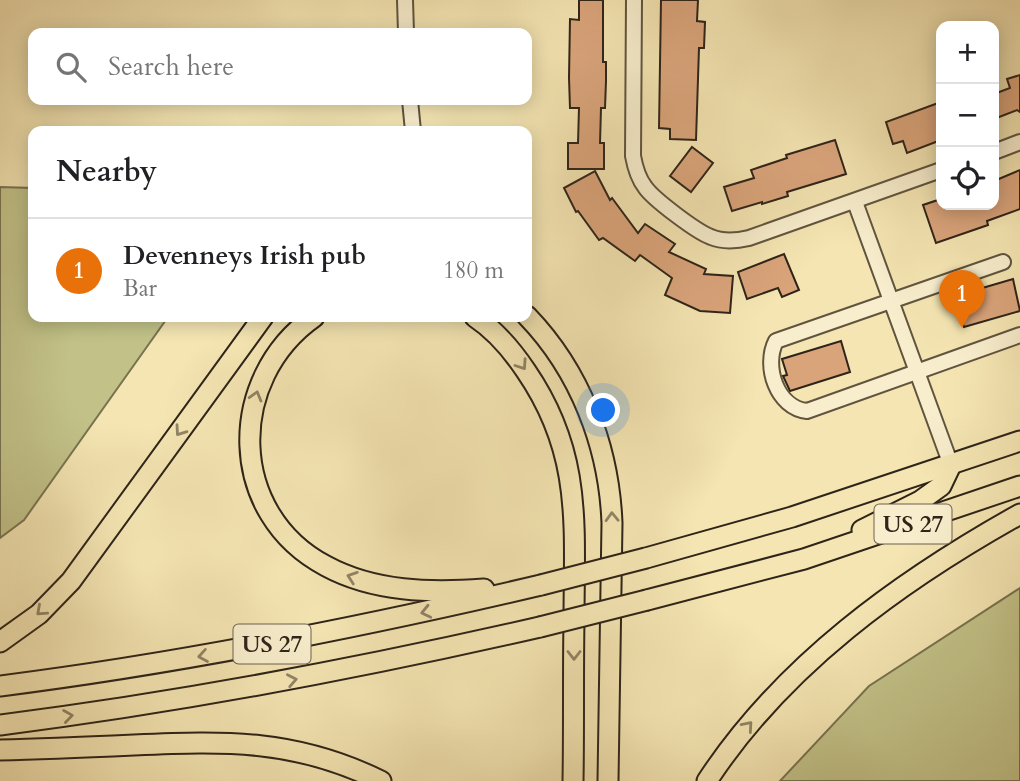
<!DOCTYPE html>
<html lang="en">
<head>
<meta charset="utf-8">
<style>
  body { margin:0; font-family:Cardo,serif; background:#f6f6f6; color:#202124 }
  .controls { position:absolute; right:21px; top:21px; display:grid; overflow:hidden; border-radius:14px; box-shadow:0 4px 18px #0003 }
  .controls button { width:63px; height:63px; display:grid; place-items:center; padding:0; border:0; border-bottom:2px solid #e0e0e0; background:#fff; color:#202124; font:35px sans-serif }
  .you { position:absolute; left:604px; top:411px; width:24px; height:24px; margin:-18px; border:5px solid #fff; border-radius:50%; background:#1a73e8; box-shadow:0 0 0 10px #1a73e833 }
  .badge { display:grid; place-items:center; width:46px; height:46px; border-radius:50%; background:#8f2418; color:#fff; font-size:23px; font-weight:700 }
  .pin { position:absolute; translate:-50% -58px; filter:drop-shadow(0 2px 4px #0008) }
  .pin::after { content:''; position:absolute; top:37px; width:24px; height:21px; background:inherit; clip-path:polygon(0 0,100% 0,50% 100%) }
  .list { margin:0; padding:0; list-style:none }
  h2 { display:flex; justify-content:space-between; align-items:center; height:91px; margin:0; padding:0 28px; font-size:30px }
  h2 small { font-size:23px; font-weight:400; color:#757577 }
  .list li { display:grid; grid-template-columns:46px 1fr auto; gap:21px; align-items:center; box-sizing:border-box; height:105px; padding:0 28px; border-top:2px solid #e0e0e0 }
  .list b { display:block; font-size:26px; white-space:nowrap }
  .list p { margin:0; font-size:23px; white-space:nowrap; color:#757577 }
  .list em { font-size:23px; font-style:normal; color:#757577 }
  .icon { flex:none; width:38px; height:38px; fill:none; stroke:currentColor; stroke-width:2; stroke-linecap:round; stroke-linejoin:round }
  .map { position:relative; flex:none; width:1020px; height:781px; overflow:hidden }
  .search { position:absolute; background:#fff; box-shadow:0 4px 18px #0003; left:28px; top:28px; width:504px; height:77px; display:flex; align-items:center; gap:18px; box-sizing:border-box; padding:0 24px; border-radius:14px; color:#757577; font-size:26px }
  .panel { position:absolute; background:#fff; box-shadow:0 4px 18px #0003; left:28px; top:126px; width:504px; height:196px; border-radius:14px }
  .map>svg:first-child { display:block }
</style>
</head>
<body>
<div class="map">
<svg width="1020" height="781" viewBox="0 0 1020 781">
  <rect width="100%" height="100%" fill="#f4e5b2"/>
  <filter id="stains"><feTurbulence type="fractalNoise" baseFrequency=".00286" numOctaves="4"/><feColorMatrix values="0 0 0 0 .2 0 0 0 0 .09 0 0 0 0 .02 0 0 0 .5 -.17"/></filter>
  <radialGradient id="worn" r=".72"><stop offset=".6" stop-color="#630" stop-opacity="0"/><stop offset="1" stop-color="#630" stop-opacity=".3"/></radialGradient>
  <g fill="#c2c288" stroke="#787350" stroke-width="2">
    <path d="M0 187 33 188V317H168L24 520 0 538Z"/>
    <path d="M1020 588V781H780L869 686Z"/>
  </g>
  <g fill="#daa47b" stroke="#2e2419" stroke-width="2">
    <path d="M579 0H603V62H606V81L605 108H601L600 143H604V169H568V143H578L579 108H570L569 78 570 19 579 20Z"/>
    <path d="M661 0H698L697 21 705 22 704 48H699L696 140 670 139V129L659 128Z"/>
    <path d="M1020 75V112L1017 110 994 119V94L1010 88 1007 79Z"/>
    <path d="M941 102V140L907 153 903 141 893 144 886 122Z"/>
    <path d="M835 140 846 174 787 192 788 196 762 204V202L732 211 724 187 754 178 751 170 787 158 786 155Z"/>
    <path d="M692 147 713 163 691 192 670 176Z"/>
    <path d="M1020 170V209L987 221 988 225 936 243 923 205 941 199V205H994V181Z"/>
    <path d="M595 171 610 200 612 198 638 233 645 224 675 244 669 252 706 269 704 274 733 276 730 313 700 311 665 295 672 278 640 255 635 261 603 238 599 240 578 211 576 212 564 188Z"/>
    <path d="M784 254 799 290 782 297 778 288 747 299 738 272Z"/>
    <path d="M1013 279 1020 311 964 327 955 296Z"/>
    <path d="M841 341 850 372 790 391 783 376 787 375 782 359Z"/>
  </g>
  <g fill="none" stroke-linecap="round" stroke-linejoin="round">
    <defs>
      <g id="minor">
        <path d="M405 0 406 33"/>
        <path d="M634 0 633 156C635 167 638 178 645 187 653 199 697 232 711 237 723 242 736 241 749 238L941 170"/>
        <path d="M410 100 413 131"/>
        <path d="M994 152 1020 142"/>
        <path d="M855 202 951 465"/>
        <path d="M1003 262 776 341C763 366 777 408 807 411L1020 335"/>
      </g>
      <g id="highway">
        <path d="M527 316C580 371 609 446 612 523L608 781"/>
        <path d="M314 317C226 379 227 514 326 566 374 592 431 593 484 589"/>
        <path d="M475 317C496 331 512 350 526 371 583 454 574 526 574 621 573 675 574 728 573 781"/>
        <path d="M862 530 920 501 941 486 951 465"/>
        <path d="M646 558 792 517 1020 441"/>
        <path d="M647 600 804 559 1020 486"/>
        <path d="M0 642 39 614 71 581 263 317"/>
        <path d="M0 686C182 663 362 627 541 585"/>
        <path d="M0 725C182 702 361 668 540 627"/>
        <path d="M0 750C45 749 90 747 134 745 227 741 295 739 381 781"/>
        <path d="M707 781C783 665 900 581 1020 514"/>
      </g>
    </defs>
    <use href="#minor" stroke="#60543f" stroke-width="18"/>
    <use href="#highway" stroke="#2e2419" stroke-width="23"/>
    <use href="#minor" stroke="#f8eecd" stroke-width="14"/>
    <use href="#highway" stroke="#f4e5b2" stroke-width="19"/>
    <defs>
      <g id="highway-bridge">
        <path d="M541 585 646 558"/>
        <path d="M540 627 647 600"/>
      </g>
    </defs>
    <use href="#highway-bridge" stroke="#2e2419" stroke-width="23" stroke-linecap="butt"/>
    <use href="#highway-bridge" stroke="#f4e5b2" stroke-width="19"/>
  </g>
  <defs><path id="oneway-chevron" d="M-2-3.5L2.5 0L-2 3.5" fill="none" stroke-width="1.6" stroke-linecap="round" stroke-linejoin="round" transform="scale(1.75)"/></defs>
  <g stroke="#918466">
    <use href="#oneway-chevron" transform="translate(522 365) rotate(56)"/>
    <use href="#oneway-chevron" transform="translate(256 396) rotate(-74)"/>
    <use href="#oneway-chevron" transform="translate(180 431) rotate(125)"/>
    <use href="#oneway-chevron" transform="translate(612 517) rotate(-92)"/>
    <use href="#oneway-chevron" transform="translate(352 577) rotate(-161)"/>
    <use href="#oneway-chevron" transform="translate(41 611) rotate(138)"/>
    <use href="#oneway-chevron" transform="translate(426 612) rotate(167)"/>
    <use href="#oneway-chevron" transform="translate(574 655) rotate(90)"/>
    <use href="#oneway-chevron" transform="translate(203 656) rotate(170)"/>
    <use href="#oneway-chevron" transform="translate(292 680) rotate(-11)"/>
    <use href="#oneway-chevron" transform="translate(68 716) rotate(-8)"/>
    <use href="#oneway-chevron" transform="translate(748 726) rotate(-49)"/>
  </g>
  <g text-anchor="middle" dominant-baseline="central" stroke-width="7" stroke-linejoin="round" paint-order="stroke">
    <g fill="#f8eecd" stroke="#6b614f" stroke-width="2">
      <rect x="874.5" y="504.5" width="77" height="39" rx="5"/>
      <rect x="233.5" y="624.5" width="77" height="39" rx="5"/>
    </g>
    <g font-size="23" font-weight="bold" fill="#2e2419">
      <text x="913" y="524">US 27</text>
      <text x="272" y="644">US 27</text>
    </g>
  </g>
  <rect width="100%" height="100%" filter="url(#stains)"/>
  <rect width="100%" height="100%" fill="url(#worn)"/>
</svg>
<div class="controls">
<button>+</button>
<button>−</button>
<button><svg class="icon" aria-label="locate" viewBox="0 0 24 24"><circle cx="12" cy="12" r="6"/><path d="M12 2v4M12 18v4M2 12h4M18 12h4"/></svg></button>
</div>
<div class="you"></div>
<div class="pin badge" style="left:962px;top:328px;background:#e8710a">1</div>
<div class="search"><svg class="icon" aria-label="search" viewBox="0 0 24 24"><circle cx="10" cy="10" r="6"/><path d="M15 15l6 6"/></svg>Search here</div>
<section class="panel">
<h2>Nearby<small></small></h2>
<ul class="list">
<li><span class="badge" style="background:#e8710a">1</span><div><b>Devenneys Irish pub</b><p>Bar</p></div><em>180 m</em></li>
</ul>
</section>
</div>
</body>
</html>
